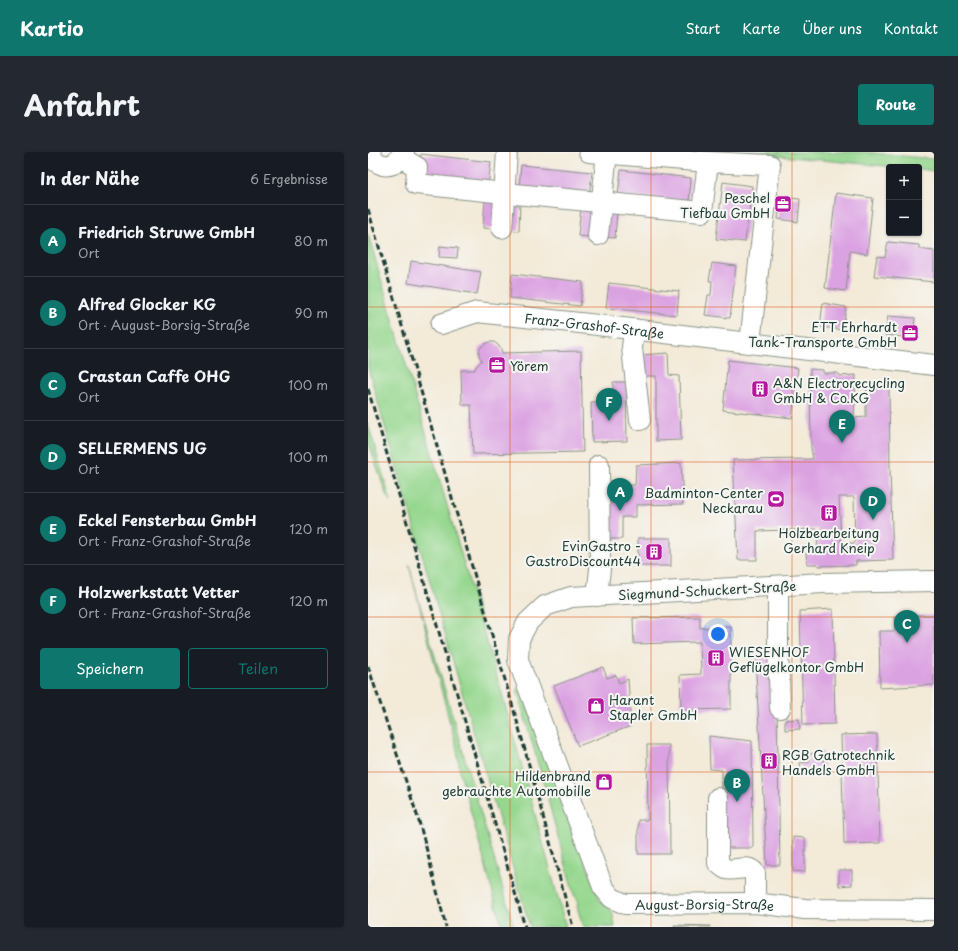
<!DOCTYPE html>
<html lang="de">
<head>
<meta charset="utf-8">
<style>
  body { margin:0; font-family:"Playpen Sans",sans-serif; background:#242831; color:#f1f3f6 }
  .controls { position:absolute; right:12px; top:12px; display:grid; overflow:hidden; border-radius:4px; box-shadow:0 1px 3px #0004 }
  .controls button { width:36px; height:36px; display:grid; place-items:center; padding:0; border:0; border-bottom:1px solid #363941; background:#171b24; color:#f1f3f6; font:20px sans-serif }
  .you { position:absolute; left:350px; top:482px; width:14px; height:14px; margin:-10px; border:3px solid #fff; border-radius:50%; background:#1a73e8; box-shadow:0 0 0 6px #1a73e833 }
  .badge { display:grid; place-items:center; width:26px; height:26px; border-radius:50%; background:#0f766e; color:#fff; font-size:13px; font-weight:700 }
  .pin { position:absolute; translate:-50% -33px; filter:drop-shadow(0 1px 2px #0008) }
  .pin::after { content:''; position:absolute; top:21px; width:14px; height:12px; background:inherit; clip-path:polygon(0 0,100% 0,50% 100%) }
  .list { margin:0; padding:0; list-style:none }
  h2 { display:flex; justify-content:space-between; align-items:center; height:52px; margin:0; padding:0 16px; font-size:17px }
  h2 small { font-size:13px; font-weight:400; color:#9ea1a6 }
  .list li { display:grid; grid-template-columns:26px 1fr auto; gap:12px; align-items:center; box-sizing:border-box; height:72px; padding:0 16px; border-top:1px solid #363941 }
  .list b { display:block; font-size:15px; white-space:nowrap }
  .list p { margin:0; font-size:13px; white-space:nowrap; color:#9ea1a6 }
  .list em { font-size:13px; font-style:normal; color:#9ea1a6 }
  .actions { display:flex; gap:8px; padding:12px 16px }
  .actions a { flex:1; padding:9px 0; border:1px solid #0f766e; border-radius:4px; text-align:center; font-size:14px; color:#0f766e }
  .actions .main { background:#0f766e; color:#fff }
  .map { position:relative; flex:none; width:566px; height:775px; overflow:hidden; border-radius:4px }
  header { display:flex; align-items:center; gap:24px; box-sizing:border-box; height:56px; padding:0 20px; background:#0f766e; color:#fff }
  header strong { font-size:19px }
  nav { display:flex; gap:22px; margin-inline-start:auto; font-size:14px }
  .intro { display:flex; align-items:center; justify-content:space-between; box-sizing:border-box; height:96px; padding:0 24px }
  h1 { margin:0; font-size:28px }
  .button { padding:10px 18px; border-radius:4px; background:#0f766e; color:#fff; font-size:14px; font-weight:700 }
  main { display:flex; gap:24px; padding:0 24px }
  aside { flex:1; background:#171b24; border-radius:4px; box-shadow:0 1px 3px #0004 }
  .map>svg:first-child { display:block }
</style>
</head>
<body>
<header>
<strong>Kartio</strong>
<nav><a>Start</a><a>Karte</a><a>Über uns</a><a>Kontakt</a></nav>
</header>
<div class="intro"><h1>Anfahrt</h1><a class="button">Route</a></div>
<main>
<aside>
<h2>In der Nähe<small>6 Ergebnisse</small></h2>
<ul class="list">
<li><span class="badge">A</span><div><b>Friedrich Struwe GmbH</b><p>Ort</p></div><em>80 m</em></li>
<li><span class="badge">B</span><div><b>Alfred Glocker KG</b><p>Ort · August-Borsig-Straße</p></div><em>90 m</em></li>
<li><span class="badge">C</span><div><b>Crastan Caffe OHG</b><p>Ort</p></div><em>100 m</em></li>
<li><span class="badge">D</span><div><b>SELLERMENS UG</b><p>Ort</p></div><em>100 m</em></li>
<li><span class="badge">E</span><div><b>Eckel Fensterbau GmbH</b><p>Ort · Franz-Grashof-Straße</p></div><em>120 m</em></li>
<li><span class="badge">F</span><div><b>Holzwerkstatt Vetter</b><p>Ort · Franz-Grashof-Straße</p></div><em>120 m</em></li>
</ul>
<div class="actions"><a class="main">Speichern</a><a>Teilen</a></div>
</aside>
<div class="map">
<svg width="566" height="775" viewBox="0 0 566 775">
  <rect width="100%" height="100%" fill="#f6f6f2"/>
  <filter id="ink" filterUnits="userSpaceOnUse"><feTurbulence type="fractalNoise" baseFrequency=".025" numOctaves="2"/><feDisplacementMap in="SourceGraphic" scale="8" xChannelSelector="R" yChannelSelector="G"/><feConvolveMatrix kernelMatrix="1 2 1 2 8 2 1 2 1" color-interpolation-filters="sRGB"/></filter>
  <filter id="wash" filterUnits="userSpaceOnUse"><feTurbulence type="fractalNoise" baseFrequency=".012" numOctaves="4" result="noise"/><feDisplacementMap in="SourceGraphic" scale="16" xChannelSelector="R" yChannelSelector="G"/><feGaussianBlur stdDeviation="0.9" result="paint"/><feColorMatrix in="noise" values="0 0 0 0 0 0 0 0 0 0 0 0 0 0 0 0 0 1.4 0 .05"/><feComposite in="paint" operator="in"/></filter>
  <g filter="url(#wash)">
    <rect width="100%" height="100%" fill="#f3ead8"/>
    <g fill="#95d78e" stroke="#5a8a61">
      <path d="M369 0H495L566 7V19L551 17V15H528Z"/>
      <path d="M0 82 134 542 198 775H162L0 216Z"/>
      <path d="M0 272 23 350 18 342 0 288Z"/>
      <path d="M41 413 50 446 146 775H134L92 620 89 598Z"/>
      <path d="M152 534 232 749 244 759 247 775H215L209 754C211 750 209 746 206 743L180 648 182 645 180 638 177 636 149 538Z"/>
    </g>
    <g id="blocks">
      <g fill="#dba2e2" fill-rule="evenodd">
        <path d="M53 2 123 10 120 34 50 27Z"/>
        <path d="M153 13 224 20 221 45 151 37Z"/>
        <path d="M253 18 323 26 321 50 250 43Z"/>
        <path d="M355 30 384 34 377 90 348 87Z"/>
        <path d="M468 41 505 46 499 102 482 99 478 139 457 136Z"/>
        <path d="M412 45 432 47 430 70 410 67Z"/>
        <path d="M117 48 128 49 126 77 115 76Z"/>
        <path d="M141 50 152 51 151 79 140 78Z"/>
        <path d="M213 55 225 56 222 85 210 84Z"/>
        <path d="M239 57 249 58 247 86 236 85Z"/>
        <path d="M520 90 551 93V97L566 99V130L506 124 509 104 517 105Z"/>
        <path d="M72 94 90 96 89 106 71 105Z"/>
        <path d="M43 109 113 120 109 142 40 131Z"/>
        <path d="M344 111 368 114 362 166 337 163 340 143H343L344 129H341Z"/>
        <path d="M144 122 215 130 212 154 142 146Z"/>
        <path d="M241 131 311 139 309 163 238 156Z"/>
        <path d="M455 151 478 155 475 178 452 175Z"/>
        <path d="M520 164 547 166 545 186 517 183Z"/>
        <path d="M121 190H126L130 193 133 197 134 201 213 199 215 300 105 302 103 253H94L93 218H107V216L114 208 111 204V199L113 195 117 192Z"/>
        <path d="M300 201 301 223 311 224 313 288 288 289V224H273L272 203Z"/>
        <path d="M360 208 430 216 424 266 355 258Z"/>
        <path d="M442 217 455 218V221H470L471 224 488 223 486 266 498 265V238L504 239V237L521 236 522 316 525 408 488 409V413L450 414 449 412H439L438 401H449L450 377 389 379V408H370L365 308 445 307 443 296ZM471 345H486L487 391H473Z"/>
        <path d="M245 230H258L259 289 224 290 223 250 245 249Z"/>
        <path d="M313 311 315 352 268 353V365H254V387H238L236 334 267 333 268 313Z"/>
        <rect x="270" y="386" width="33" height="28"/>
        <path d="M465 457 467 572 435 573 432 459Z"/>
        <path d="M546 463H566V533L512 536 511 479H527V466H546Z"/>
        <path d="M332 465V476L363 475V557L313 558 312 523 333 522 332 490 266 492 265 466Z"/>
        <path d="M387 505H408L412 713H399Z"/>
        <path d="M235 515 239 526 248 523 251 531 260 527 263 574 210 594 186 534Z"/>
        <path d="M431 567 432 577 417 578V568Z"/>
        <path d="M509 582 512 691 476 692 473 583Z"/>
        <path d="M341 584 384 589 385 696H354V618L342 617Z"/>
        <path d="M279 593H301L302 702H270V668H280Z"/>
        <path d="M455 600 456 615 433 617 432 611 441 610V602Z"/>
        <path d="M425 685 437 686V720L425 719Z"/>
        <path d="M471 718H484V733L471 734Z"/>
        <path d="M306 773 342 774V775H306Z"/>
      </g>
    </g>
  </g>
  <g filter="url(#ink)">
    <use href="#blocks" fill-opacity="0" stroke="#899486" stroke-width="1"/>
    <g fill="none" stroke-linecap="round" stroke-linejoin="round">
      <defs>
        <g id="minor">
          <path d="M3 0C4 10 15 16 25 12 29 10 33 4 36 0"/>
          <path d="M221 0 340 10 402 13 382 191"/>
          <path d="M32 5 49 15 48 32 137 41 334 60 340 10"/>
          <path d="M134 76 139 0"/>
          <path d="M230 83 239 1"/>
          <path id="s1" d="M73 172 109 160 221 172 566 213"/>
          <path d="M266 177 264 196 272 268"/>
          <path id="s2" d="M566 429 455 431 203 445 177 454 160 470 151 487 150 508 235 735 244 746 257 752 387 751 437 757 566 758"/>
          <path d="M410 434V494L412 556"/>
          <path d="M229 444 232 417 231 313"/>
          <path d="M350 646V711C353 713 355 716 358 717 367 720 379 711 387 721V751"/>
        </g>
      </defs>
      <use href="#minor" stroke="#899486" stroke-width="22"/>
      <use href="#minor" stroke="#fff" stroke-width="20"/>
      <g stroke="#1f3d34" stroke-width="3" stroke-dasharray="6 3" stroke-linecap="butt">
        <path d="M0 57 151 576 205 775"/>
        <path d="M0 237 157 775"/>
        <path d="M0 514 50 666 59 699 78 775"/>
      </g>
    </g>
  </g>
  <path fill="none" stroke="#de580e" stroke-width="1" stroke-opacity="0.55" d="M142 0V775M283 0V775M424 0V775M0 155H566M0 310H566M0 465H566M0 620H566"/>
  <defs>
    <symbol id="office-square" viewBox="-11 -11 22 22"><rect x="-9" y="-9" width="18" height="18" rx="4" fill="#b5179e" stroke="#f6f6f2"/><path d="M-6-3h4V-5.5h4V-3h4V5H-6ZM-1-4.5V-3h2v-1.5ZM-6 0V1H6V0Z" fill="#fff"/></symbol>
    <symbol id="building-square" viewBox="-11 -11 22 22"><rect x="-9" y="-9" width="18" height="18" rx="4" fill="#b5179e" stroke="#f6f6f2"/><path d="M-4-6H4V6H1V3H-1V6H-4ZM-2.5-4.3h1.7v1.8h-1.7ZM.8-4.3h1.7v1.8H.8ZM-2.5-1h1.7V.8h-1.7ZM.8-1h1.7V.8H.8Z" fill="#fff"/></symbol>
    <symbol id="stadium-square" viewBox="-11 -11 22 22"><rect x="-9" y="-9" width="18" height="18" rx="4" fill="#b5179e" stroke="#f6f6f2"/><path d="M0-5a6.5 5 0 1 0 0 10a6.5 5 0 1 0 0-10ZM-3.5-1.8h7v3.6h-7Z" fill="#fff"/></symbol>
    <symbol id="shop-square" viewBox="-11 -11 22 22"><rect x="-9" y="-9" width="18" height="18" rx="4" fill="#b5179e" stroke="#f6f6f2"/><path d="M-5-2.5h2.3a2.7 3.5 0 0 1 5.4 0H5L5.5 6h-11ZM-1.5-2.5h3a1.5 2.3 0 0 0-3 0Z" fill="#fff"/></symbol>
  </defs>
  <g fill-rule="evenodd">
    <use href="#office-square" x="405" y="42" width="20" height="20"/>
    <use href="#office-square" x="532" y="171" width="20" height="20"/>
    <use href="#office-square" x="119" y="203" width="20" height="20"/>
    <use href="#building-square" x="382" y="227" width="20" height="20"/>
    <use href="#stadium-square" x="398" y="337" width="20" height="20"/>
    <use href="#building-square" x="451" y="351" width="20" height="20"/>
    <use href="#building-square" x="276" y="390" width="20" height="20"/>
    <use href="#building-square" x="338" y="496" width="20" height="20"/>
    <use href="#shop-square" x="218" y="544" width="20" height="20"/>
    <use href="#building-square" x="391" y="599" width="20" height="20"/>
    <use href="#shop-square" x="226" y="620" width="20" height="20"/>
  </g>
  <g text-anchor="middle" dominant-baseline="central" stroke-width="4" stroke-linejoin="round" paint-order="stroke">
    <g font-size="13" fill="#1f3d34" stroke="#f6f6f2" text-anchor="end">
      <text x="402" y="45">Peschel<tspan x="402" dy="15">Tiefbau GmbH</tspan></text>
      <text x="529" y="174">ETT Ehrhardt<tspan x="529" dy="15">Tank-Transporte GmbH</tspan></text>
      <text x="142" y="213" text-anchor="start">Yörem</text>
      <text x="405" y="230" text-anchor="start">A&amp;N Electrorecycling<tspan x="405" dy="15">GmbH &amp; Co.KG</tspan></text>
      <text x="395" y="340">Badminton-Center<tspan x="395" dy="15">Neckarau</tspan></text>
      <text x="461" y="380" text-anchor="middle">Holzbearbeitung<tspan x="461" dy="15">Gerhard Kneip</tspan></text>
      <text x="273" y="393">EvinGastro -<tspan x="273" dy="15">GastroDiscount44</tspan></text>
      <text x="361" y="499" text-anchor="start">WIESENHOF<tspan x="361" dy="15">Geflügelkontor GmbH</tspan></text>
      <text x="241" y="547" text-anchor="start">Harant<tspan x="241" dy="15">Stapler GmbH</tspan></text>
      <text x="414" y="602" text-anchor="start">RGB Gatrotechnik<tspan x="414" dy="15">Handels GmbH</tspan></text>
      <text x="223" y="623">Hildenbrand<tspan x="223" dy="15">gebrauchte Automobille</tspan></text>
    </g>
    <g font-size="13" fill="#1f3d34" stroke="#f6f6f2">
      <text stroke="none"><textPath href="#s1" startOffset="156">Franz-Grashof-Straße</textPath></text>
      <text transform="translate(339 438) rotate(-3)">Siegmund-Schuckert-Straße</text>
      <text stroke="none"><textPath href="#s2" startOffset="805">August-Borsig-Straße</textPath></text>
    </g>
  </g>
</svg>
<div class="controls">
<button>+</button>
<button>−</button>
</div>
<div class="you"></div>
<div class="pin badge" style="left:252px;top:359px">A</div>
<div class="pin badge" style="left:369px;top:650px">B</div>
<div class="pin badge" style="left:539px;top:491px">C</div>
<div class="pin badge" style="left:505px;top:368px">D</div>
<div class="pin badge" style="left:474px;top:291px">E</div>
<div class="pin badge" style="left:241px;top:269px">F</div>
</div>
</main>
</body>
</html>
